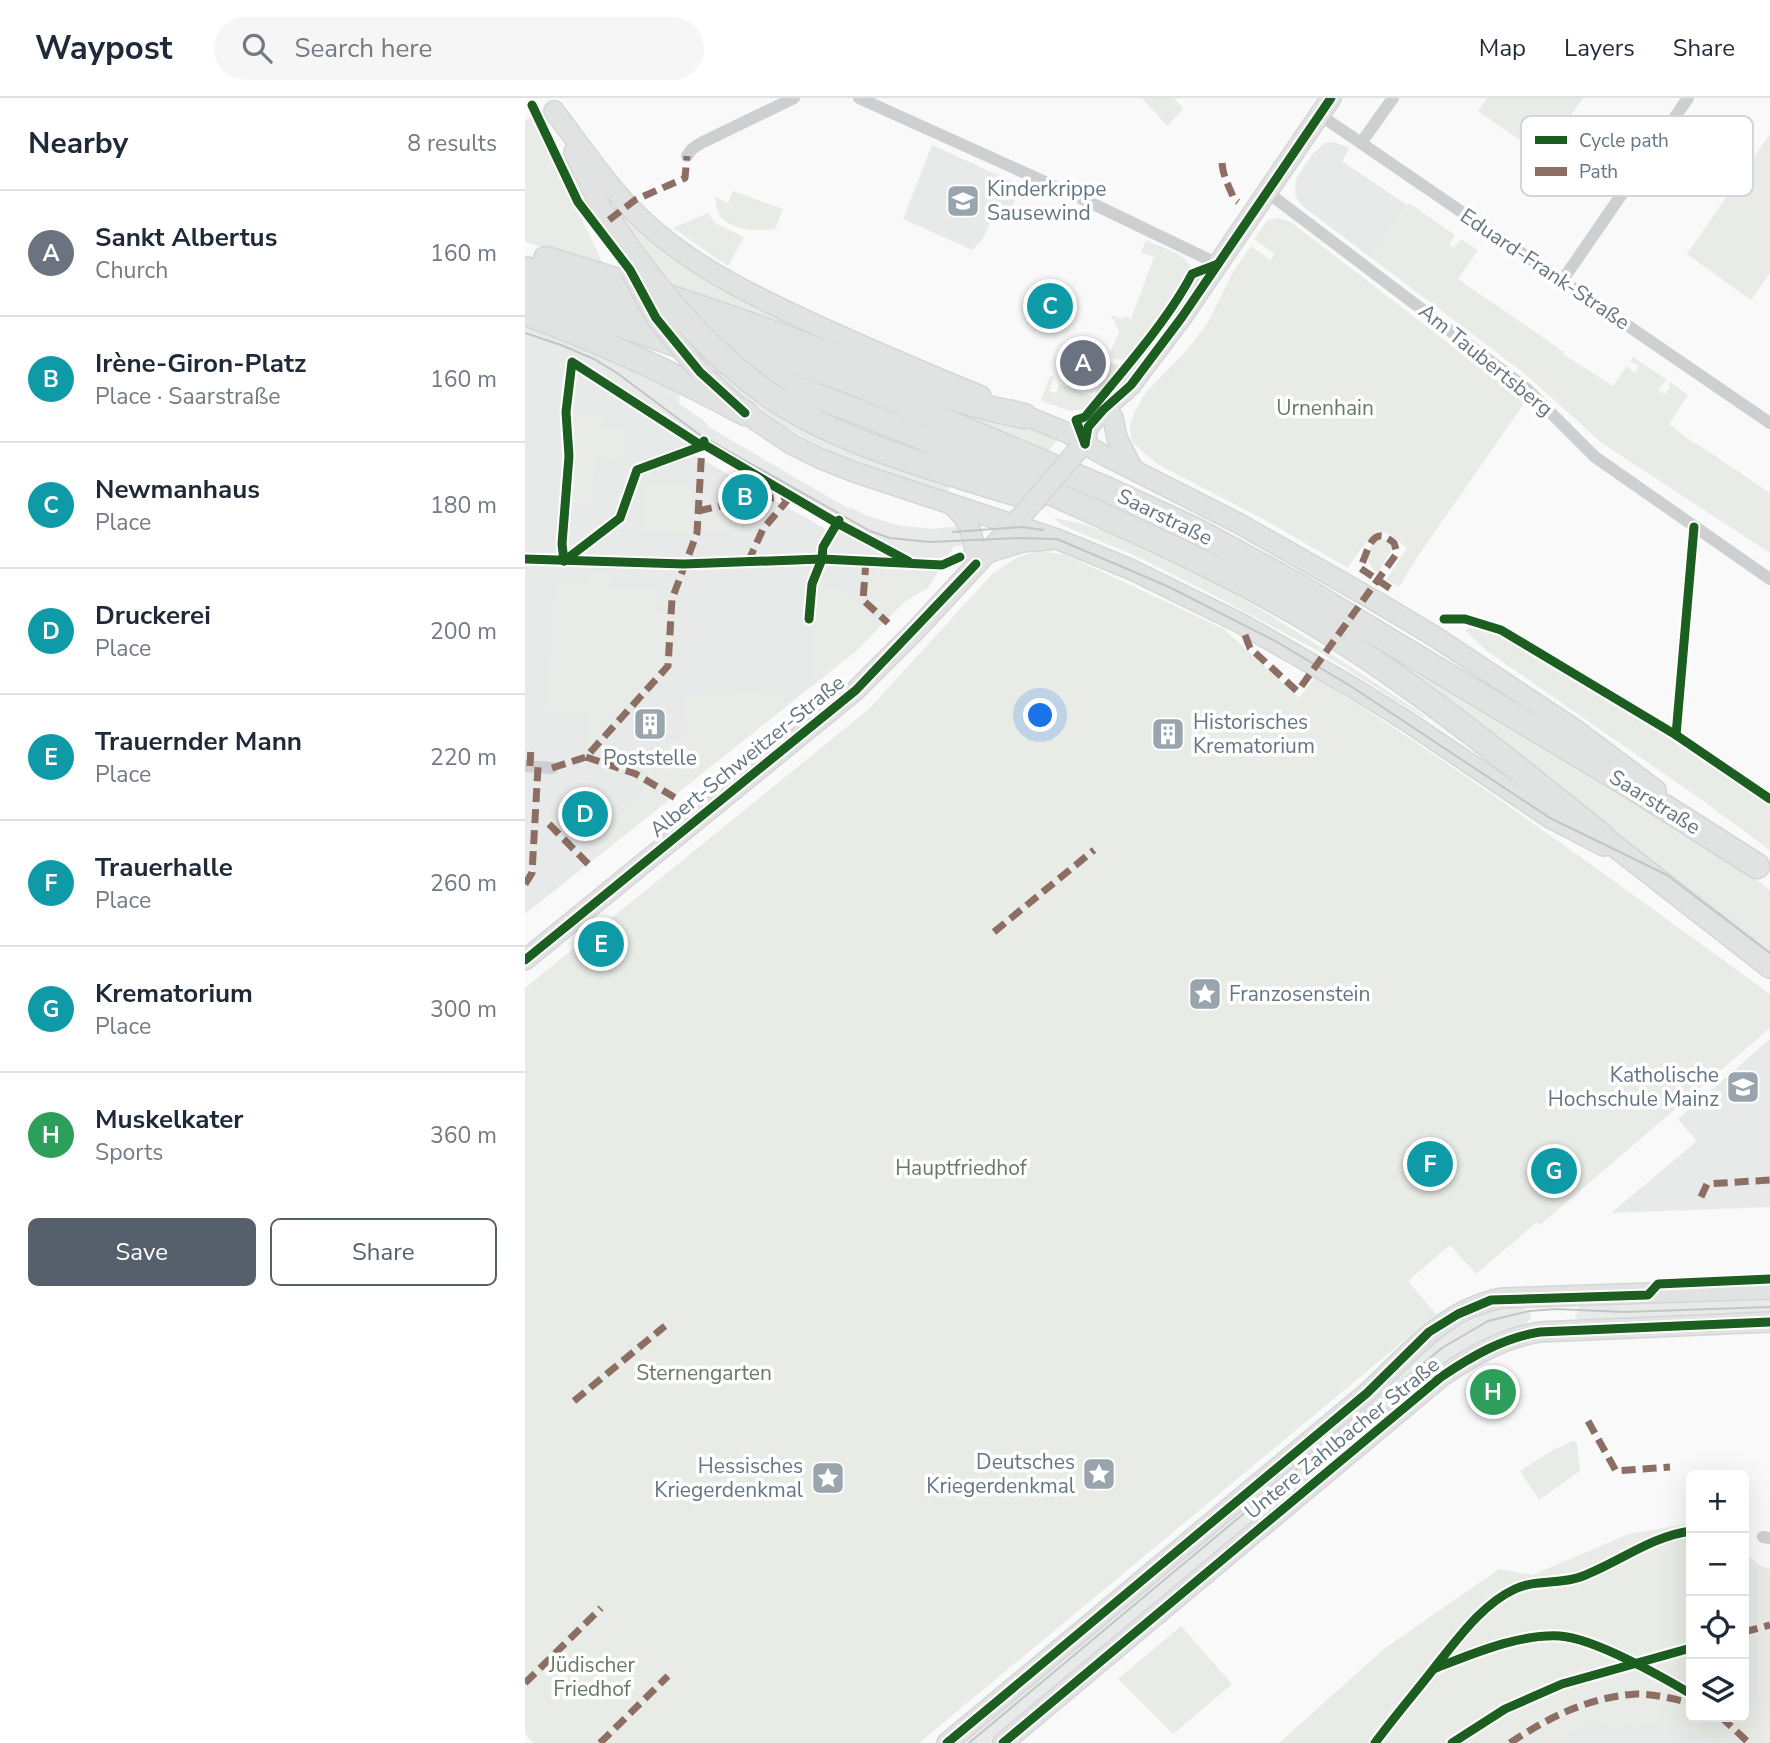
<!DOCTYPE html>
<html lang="en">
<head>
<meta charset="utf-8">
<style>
  body { margin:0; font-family:"Nunito Sans",sans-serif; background:#f6f6f7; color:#1f2937 }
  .controls { position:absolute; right:21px; bottom:21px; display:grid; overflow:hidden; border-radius:10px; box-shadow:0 7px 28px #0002 }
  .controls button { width:63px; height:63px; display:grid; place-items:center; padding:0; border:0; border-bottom:2px solid #e0e1e3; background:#fff; color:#1f2937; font:35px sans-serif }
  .you { position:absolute; left:516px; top:618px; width:24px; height:24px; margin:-18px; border:5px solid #fff; border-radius:50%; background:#1a73e8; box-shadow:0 0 0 10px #1a73e833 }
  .badge { display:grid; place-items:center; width:46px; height:46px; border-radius:50%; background:#56606c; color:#fff; font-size:23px; font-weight:700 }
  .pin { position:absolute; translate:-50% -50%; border:4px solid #fff; box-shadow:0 2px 7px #0006 }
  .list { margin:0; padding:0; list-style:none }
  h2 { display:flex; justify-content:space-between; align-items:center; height:91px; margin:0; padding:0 28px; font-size:30px }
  h2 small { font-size:23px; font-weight:400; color:#747a83 }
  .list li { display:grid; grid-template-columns:46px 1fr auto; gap:21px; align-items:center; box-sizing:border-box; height:126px; padding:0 28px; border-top:2px solid #e0e1e3 }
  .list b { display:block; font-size:26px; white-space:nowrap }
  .list p { margin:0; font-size:23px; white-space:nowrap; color:#747a83 }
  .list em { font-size:23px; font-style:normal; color:#747a83 }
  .actions { display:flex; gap:14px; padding:21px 28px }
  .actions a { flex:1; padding:16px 0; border:2px solid #56606c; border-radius:10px; text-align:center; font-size:24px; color:#56606c }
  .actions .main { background:#56606c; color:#fff }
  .icon { flex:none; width:38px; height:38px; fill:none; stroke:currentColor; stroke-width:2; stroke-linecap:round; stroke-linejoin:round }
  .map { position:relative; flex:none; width:1245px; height:1645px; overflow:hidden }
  header { display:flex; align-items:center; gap:42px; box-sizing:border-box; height:98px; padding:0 35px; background:#fff; border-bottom:2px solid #e0e1e3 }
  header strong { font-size:33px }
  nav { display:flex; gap:38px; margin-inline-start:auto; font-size:24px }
  .search { width:490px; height:63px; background:#f6f6f7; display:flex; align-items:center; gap:18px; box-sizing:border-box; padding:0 24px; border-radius:38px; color:#747a83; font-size:26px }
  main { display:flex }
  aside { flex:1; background:#fff }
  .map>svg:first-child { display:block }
</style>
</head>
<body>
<header>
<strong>Waypost</strong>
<div class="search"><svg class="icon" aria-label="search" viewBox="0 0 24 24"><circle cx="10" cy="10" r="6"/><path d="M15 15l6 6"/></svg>Search here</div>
<nav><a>Map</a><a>Layers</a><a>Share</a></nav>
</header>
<main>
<aside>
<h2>Nearby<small>8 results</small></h2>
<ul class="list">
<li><span class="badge" style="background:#6b7280">A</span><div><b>Sankt Albertus</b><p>Church</p></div><em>160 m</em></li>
<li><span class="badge" style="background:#0f9aa8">B</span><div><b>Irène-Giron-Platz</b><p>Place · Saarstraße</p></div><em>160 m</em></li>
<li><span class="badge" style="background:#0f9aa8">C</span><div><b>Newmanhaus</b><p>Place</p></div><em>180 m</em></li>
<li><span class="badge" style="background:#0f9aa8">D</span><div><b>Druckerei</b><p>Place</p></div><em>200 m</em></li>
<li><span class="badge" style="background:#0f9aa8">E</span><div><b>Trauernder Mann</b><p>Place</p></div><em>220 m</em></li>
<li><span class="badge" style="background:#0f9aa8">F</span><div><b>Trauerhalle</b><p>Place</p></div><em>260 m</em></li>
<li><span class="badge" style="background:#0f9aa8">G</span><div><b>Krematorium</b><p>Place</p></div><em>300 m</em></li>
<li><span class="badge" style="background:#2e9e5b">H</span><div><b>Muskelkater</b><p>Sports</p></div><em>360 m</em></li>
</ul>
<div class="actions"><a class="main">Save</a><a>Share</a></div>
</aside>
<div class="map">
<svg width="1245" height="1645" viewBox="0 0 1245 1645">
  <rect width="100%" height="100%" fill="#f9f9f9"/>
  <g fill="#e8e9e9" fill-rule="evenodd">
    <path d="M809 44 825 50 817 63 882 107 845 159 779 109 773 103 770 96 771 81 788 55 800 45Z"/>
    <path d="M407 47 497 88 481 123 468 118 458 141 447 152 378 121Z"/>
    <path d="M0 222 90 260 183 326 182 328 324 411 325 409 340 417 372 427 408 431 433 428 442 448H429L403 490 380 503 332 552 0 816ZM143 323 317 423 316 425 334 435H308L171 358Z"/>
    <path d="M1098 744 1136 760 1245 839V861Z"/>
    <path d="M1245 941V1109L1086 1115 1172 1043 1153 1021Z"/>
    <path d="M1245 1199V1220L1054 1223 1050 1219 1054 1209 1069 1206Z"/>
    <path d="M993 1208 1004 1213 1006 1220 1001 1225 987 1233 526 1593 465 1645H432L859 1291 917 1238 961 1215 979 1209Z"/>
    <path d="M1123 1625 1207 1641 1213 1645H1027L1057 1628Z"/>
  </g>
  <g fill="#e8ebe6">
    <path d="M617 0H649L658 11 642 28Z"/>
    <path d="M962 0H1058L1018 58 953 13Z"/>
    <path d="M8 17 78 166 0 144V23Z"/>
    <path d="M1245 36V175L1226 202 1162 156Z"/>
    <path d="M208 93 258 111 250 131C235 133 209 133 198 121 192 116 191 106 190 99L203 105Z"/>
    <path d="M884 105 930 137 924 146 929 150 936 141 953 152 933 181 1039 254 1038 256 1088 288 1102 268 1110 275 1114 268 1105 264 1108 259 1142 282 1133 292 1140 296 1145 289 1143 287 1145 284 1163 297 1144 326 1170 346 1171 345 1245 395V455L1078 346 999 275 845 159Z"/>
    <path d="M104 114 279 229 277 234 176 198 137 187 91 123Z"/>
    <path d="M183 115 190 125 219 139 203 168 148 130Z"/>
    <path d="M754 120 767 125 1000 304 893 458 874 489 861 482 882 450C876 446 870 439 864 436 846 429 831 459 823 470L738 421 632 366 608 345 606 339 605 327 611 311 622 293 662 252 682 226 708 174 726 148 745 162 750 156 729 141 743 122Z"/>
    <path d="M621 142C634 149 661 155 666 170L654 193 601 263 588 260 585 255 594 234 586 217 598 221 599 218 606 221 629 159 616 154Z"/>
    <path d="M90 260 155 286 154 307Z"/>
    <path d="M582 264 597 268 567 303 557 311 545 313 516 303 525 278 529 279 524 293 531 295 534 286 569 299Z"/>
    <path d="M191 274 426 386 422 396C336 369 256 339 189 275Z"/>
    <path d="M398 302 462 318 533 341 523 353Z"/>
    <path d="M47 316 77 318V330L100 331 98 361 71 359 67 407 42 405Z"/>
    <path d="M119 384 167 387 165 436 116 434Z"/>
    <path d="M178 415 218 417 217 435 177 433Z"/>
    <path d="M528 420C566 425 604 442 639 459 731 503 815 562 900 618L899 620 793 553 681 493 609 457 541 429Z"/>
    <path d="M854 441 863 442 867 451 853 475C839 466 839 450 854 441Z"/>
    <path d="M513 453 541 457 699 531 774 600 790 579C947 678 1095 787 1245 896V930L1015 1127 1012 1124 951 1176 925 1147 883 1183 911 1216 394 1645H9L0 1636V890L344 611 468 475 491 460Z"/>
    <path d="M344 468 383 470 403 490 380 503 362 521 343 502Z"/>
    <path d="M62 474 85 475V489L132 491 131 512 144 513 140 566 61 652 63 615 21 613 30 485 61 487Z"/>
    <path d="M291 487 313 488 354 529 332 552 290 586 285 583Z"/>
    <path d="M948 528 976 538 1134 634 1245 708V752L1174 700 962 553 940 532Z"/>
    <path d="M858 550 1200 757 1245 792V851C1211 824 1177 793 1139 772 1128 766 1115 761 1110 749L1098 744 855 555Z"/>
    <path d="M216 593 267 600V604L66 764 57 755 119 696 105 677C121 658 138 647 161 638L166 627 158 617 161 596 211 598Z"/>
    <path d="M1048 1343 1052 1345 1055 1373 1014 1402 995 1373 1030 1351Z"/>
    <path d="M1166 1425V1619H1219V1453L1234 1467 1245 1471V1645H1213L1207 1641 1123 1625 1057 1628 1027 1645H754L859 1551 974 1471 1007 1477 1104 1436Z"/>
    <path d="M656 1528 707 1586 648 1636 593 1581Z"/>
  </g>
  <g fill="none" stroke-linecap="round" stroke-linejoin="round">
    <defs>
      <g id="secondary">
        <path d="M29 13C61 55 91 101 132 135 180 175 233 200 289 226 344 251 400 275 456 298"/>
        <path d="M49 54 88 134"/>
        <path d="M175 274 220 315 266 346 294 360 329 374 532 441 605 471 715 525 827 589 883 624 1025 720 1079 748"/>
        <path d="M486 312 543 335 573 354 713 425 847 501 909 538 1051 632 1131 692"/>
        <path d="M588 320 592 340 608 371"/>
        <path d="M560 346 563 329 578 312 606 287 657 219 806 0"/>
        <path d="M428 408C446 423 450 443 451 466"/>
        <path d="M465 454 497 444 524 442"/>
        <path d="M0 862 331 592 392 531 496 418"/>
        <path d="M422 1645 842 1295C883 1257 918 1211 977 1200L1245 1191"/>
        <path d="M478 1645 916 1279C947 1258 978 1240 1015 1234L1245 1224"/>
      </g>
      <path id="primary" d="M1077 738 1245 869"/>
      <g id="highway">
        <path d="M84 122 95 139"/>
        <path d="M21 161C98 184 174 208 250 236 332 266 413 301 499 318"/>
        <path d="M0 171 325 283 583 392 674 434 773 488 1111 691 1232 768"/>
        <path d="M0 194C185 256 369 323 547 404 642 446 737 490 824 547 913 605 994 672 1077 738"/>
        <path d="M0 215C76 242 149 277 220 315"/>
        <path d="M253 303C305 336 364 356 422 374 451 383 480 393 510 400"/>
      </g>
    </defs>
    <use href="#secondary" stroke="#d5d6d7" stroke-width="22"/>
    <use href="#primary" stroke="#d5d6d7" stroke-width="24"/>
    <use href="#highway" stroke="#d5d6d6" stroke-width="27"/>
    <g stroke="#cecfd0" stroke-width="12">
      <path d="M334 0 560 102 693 166"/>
      <path d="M795 17 1245 325"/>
      <path d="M836 45 868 0"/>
      <path d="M162 58 167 51 176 45 269 0"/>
      <path d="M742 94 1002 291 1070 359 1245 481"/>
      <path d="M1037 183 1163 0"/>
      <path d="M0 668 27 670"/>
      <path d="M1238 1439 1245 1440"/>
    </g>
    <use href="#secondary" stroke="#e1e2e2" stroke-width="19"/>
    <use href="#primary" stroke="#e1e2e2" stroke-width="21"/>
    <use href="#highway" stroke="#e1e2e2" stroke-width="24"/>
    <g stroke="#c3c5c6" stroke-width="2">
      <path d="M0 235 36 247 69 261 92 275 175 337 345 433 365 440 405 444 494 440 532 441 642 488 752 544 827 589 1025 720 1142 777 1245 855"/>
      <path d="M428 434 497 429 518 432"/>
      <path d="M444 1645 917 1250 963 1223 1004 1213 1032 1211 1099 1214 1245 1209"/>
    </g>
    <defs>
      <g id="secondary-bridge">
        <path d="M105 172 131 220 175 274"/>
        <path d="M499 415 553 352"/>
      </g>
      <path id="highway-bridge" d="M95 139C138 202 189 260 253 303"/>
    </defs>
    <use href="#secondary-bridge" stroke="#d5d6d7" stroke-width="22" stroke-linecap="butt"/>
    <use href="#highway-bridge" stroke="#d5d6d6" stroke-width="27" stroke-linecap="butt"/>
    <use href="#secondary-bridge" stroke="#e1e2e2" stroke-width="19"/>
    <use href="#highway-bridge" stroke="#e1e2e2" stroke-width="24"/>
    <g stroke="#8d6e63" stroke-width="7" stroke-dasharray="14 7" stroke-linecap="butt">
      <path d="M697 65C698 79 704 88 709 101L713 104"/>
      <path d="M84 122 110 102 160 80 162 58"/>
      <path d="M173 413 208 405 263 398"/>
      <path d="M341 463 338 502 363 525"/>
      <path d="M223 464 238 431 266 398"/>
      <path d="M720 537 725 550 772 593 775 590 867 462 872 455 869 445C846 424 843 455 835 470L866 491"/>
      <path d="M61 659 111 676 154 702"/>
      <path d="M5 668 6 648"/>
      <path d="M27 670 61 659 143 568 147 501 172 435 177 348 172 345"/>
      <path d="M24 726 68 771"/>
      <path d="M0 786 7 775 13 669"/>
      <path d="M469 834 569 752"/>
      <path d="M1176 1099 1182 1086 1245 1082"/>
      <path d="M49 1303 140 1228"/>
      <path d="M1063 1323 1091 1373 1145 1369"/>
      <path d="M1219 1534 1245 1527"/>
      <path d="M0 1585 76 1510"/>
      <path d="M1196 1619 1224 1645"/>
      <path d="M75 1645 143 1578"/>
      <path d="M985 1645C1024 1619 1064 1599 1112 1596 1130 1596 1149 1601 1166 1605"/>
    </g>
    <defs>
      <g id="cycleway">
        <path d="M7 7 53 104 105 172 131 220 175 274 220 315"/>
        <path d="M178 346 312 425 383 463"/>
        <path d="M560 346 563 329 578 312 606 287 657 219 806 0"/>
        <path d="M560 346 551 322 560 319C595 276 642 224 667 176L693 166"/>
        <path d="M0 461 159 466 297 461 417 467 435 459"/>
        <path d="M39 463 37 446 44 358 41 314 47 264 177 348"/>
        <path d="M39 463 95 420 112 372 177 348 179 343"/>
        <path d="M284 521 287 486 297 461 298 449 314 422"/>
        <path d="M919 521H940L976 532 1151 637 1245 701"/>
        <path d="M1151 637 1169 429"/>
        <path d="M0 862 331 592 451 466"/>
        <path d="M911 1570C950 1555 993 1536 1035 1538 1068 1540 1136 1578 1166 1596"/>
        <path d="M422 1645 842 1295 904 1234 933 1216 966 1202 1123 1197 1133 1186 1245 1181"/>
        <path d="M478 1645 916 1279C947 1258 978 1240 1015 1234L1245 1224"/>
        <path d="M850 1645C869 1619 890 1595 910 1569 932 1542 957 1506 990 1491 1011 1481 1036 1487 1058 1478 1094 1464 1127 1438 1166 1433"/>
        <path d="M927 1645 980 1611 1037 1586 1166 1550"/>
      </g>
    </defs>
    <use href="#cycleway" stroke="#fff" stroke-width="13"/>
    <use href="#cycleway" stroke="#1b5e20" stroke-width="9"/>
  </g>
  <defs>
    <symbol id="school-square" viewBox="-11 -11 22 22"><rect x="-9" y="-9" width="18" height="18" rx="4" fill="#99a4ac" stroke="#fff"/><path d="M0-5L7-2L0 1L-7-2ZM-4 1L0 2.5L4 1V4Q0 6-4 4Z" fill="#fff"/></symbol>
    <symbol id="building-square" viewBox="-11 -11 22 22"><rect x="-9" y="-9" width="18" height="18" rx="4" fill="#99a4ac" stroke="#fff"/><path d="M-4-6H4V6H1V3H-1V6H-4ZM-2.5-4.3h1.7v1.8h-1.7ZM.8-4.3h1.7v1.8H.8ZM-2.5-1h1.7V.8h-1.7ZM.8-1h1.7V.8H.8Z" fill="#fff"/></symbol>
    <symbol id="sight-square" viewBox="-11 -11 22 22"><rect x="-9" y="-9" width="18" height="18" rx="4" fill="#99a4ac" stroke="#fff"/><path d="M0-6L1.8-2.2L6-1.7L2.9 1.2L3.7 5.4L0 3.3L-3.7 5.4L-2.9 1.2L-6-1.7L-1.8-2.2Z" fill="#fff"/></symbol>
    <symbol id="university-square" viewBox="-11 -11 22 22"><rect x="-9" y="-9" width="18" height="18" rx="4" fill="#99a4ac" stroke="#fff"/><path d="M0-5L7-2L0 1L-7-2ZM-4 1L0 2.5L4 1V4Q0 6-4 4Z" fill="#fff"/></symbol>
  </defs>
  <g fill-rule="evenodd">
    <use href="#school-square" x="419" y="84" width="38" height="38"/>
    <use href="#building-square" x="106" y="607" width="38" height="38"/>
    <use href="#building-square" x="624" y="617" width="38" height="38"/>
    <use href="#sight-square" x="661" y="877" width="38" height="38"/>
    <use href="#university-square" x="1199" y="970" width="38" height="38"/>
    <use href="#sight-square" x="555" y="1357" width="38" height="38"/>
    <use href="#sight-square" x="284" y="1361" width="38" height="38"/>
  </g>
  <g text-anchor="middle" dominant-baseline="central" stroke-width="7" stroke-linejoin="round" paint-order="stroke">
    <g font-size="21" fill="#657683" stroke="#fff" text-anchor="start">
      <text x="462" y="91">Kinderkrippe<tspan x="462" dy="24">Sausewind</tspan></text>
      <text x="668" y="624">Historisches<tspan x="668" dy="24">Krematorium</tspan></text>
      <text x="125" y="660" text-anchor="middle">Poststelle</text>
      <text x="704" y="896">Franzosenstein</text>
      <text x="1194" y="977" text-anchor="end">Katholische<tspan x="1194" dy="24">Hochschule Mainz</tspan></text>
      <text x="550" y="1364" text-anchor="end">Deutsches<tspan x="550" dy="24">Kriegerdenkmal</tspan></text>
      <text x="278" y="1368" text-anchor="end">Hessisches<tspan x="278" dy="24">Kriegerdenkmal</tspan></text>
    </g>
    <g font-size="21" fill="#657683" stroke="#fff">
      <text transform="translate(1020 171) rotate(34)">Eduard-Frank-Straße</text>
      <text transform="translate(961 262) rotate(39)">Am Taubertsberg</text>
      <text transform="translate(640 419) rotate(26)">Saarstraße</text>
      <text transform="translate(222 658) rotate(-39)">Albert-Schweitzer-Straße</text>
      <text transform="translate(1130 704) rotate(32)">Saarstraße</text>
      <text transform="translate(817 1340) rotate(-39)">Untere Zahlbacher Straße</text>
    </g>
    <g font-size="21" fill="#687a64" stroke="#fff">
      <text x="800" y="310">Urnenhain</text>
      <text x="436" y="1070">Hauptfriedhof</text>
      <text x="179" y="1275">Sternengarten</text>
      <text x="67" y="1567">Jüdischer<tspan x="67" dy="24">Friedhof</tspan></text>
    </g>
  </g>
  <rect x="996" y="18" width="232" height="80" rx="10" fill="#fff" stroke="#d1d6da" stroke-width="2"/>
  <rect x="1010" y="38" width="32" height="8" fill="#1b5e20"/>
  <rect x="1010" y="69" width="32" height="9" fill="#8d6e63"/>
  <g font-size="19" fill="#657683">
    <text x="1054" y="49">Cycle path</text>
    <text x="1054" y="80">Path</text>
  </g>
</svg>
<div class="controls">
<button>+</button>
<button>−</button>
<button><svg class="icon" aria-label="locate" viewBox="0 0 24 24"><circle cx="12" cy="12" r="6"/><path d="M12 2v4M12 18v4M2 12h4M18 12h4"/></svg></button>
<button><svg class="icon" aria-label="layers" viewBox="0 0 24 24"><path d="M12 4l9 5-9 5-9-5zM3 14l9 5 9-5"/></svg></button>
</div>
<div class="you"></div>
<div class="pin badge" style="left:558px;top:265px;background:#6b7280">A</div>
<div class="pin badge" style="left:220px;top:399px;background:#0f9aa8">B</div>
<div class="pin badge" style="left:525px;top:208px;background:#0f9aa8">C</div>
<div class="pin badge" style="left:60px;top:716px;background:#0f9aa8">D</div>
<div class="pin badge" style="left:76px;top:846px;background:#0f9aa8">E</div>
<div class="pin badge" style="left:905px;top:1066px;background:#0f9aa8">F</div>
<div class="pin badge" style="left:1029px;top:1073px;background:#0f9aa8">G</div>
<div class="pin badge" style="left:968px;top:1294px;background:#2e9e5b">H</div>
</div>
</main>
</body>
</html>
